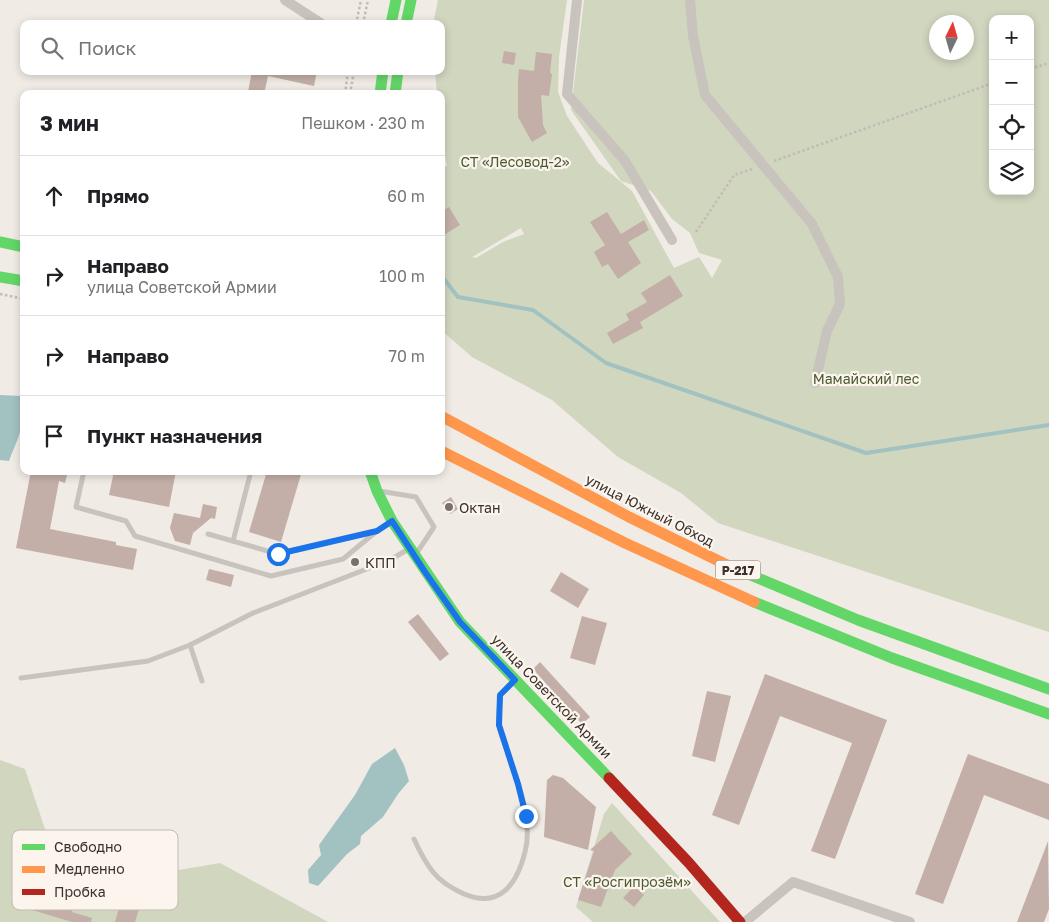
<!DOCTYPE html>
<html lang="ru">
<head>
<meta charset="utf-8">
<style>
  body { margin:0; font-family:"Golos Text",sans-serif; background:#f2f2f2; color:#202124 }
  .controls { position:absolute; right:15px; top:15px; display:grid; overflow:hidden; border-radius:10px; box-shadow:0 2px 8px #0003 }
  .controls button { width:45px; height:45px; display:grid; place-items:center; padding:0; border:0; border-bottom:1px solid #e0e0e0; background:#fff; color:#202124; font:25px sans-serif }
  .compass { position:absolute; left:929px; top:15px; width:45px; height:45px; border-radius:50%; background:#fff; box-shadow:0 2px 8px #0003; rotate:5deg }
  .stop { position:absolute; width:15px; height:15px; margin:-11px; border:4px solid #1a73e8; border-radius:50%; background:#fff }
  .stop.end { background:#1a73e8; border-color:#fff; box-shadow:0 1px 5px #0008 }
  .list { margin:0; padding:0; list-style:none }
  h2 { display:flex; justify-content:space-between; align-items:center; height:65px; margin:0; padding:0 20px; font-size:21px }
  h2 small { font-size:16px; font-weight:400; color:#757577 }
  .list li { display:grid; grid-template-columns:32px 1fr auto; gap:15px; align-items:center; box-sizing:border-box; height:80px; padding:0 20px; border-top:1px solid #e0e0e0 }
  .list b { display:block; font-size:19px; white-space:nowrap }
  .list p { margin:0; font-size:16px; white-space:nowrap; color:#757577 }
  .list em { font-size:16px; font-style:normal; color:#757577 }
  .icon { flex:none; width:28px; height:28px; fill:none; stroke:currentColor; stroke-width:2; stroke-linecap:round; stroke-linejoin:round }
  .map { position:relative; flex:none; width:1049px; height:922px; overflow:hidden }
  .search { position:absolute; background:#fff; box-shadow:0 2px 8px #0003; left:20px; top:20px; width:425px; height:55px; display:flex; align-items:center; gap:12px; box-sizing:border-box; padding:0 18px; border-radius:10px; color:#757577; font-size:19px }
  .panel { position:absolute; background:#fff; box-shadow:0 2px 8px #0003; left:20px; top:90px; width:425px; height:385px; border-radius:10px }
  .map>svg:first-child { display:block }
</style>
</head>
<body>
<div class="map">
<svg width="1049" height="922" viewBox="0 0 1049 922">
  <rect width="100%" height="100%" fill="#f0ebe5"/>
  <g fill="#d1d6bf" fill-rule="evenodd">
    <path d="M438 0H567L559 57 558 92 567 116 598 163 632 191 674 268 699 257 712 278 722 260 699 253 690 233 672 219 651 191 621 181 571 110 584 0H1049V632L718 523 681 493 618 457 552 400 472 357 441 330V168L447 166 441 130V94H437L435 71H441V24H433ZM993 19H1030V191H993ZM936 22H966V52H936ZM521 228 524 234 503 242 476 258 472 257Z"/>
    <path d="M0 760 25 769 47 835 167 872 220 863 328 922H0Z"/>
    <path d="M612 803 720 922H593L576 907 604 814Z"/>
  </g>
  <g fill="#a1c2c1">
    <path d="M0 395 21 396C32 411 15 445 9 461L0 460Z"/>
    <path d="M395 748 404 765 409 781 398 794 383 817 361 836 360 844 347 854 318 886 309 883 308 870 321 855 319 845 355 795 372 764Z"/>
  </g>
  <g fill="none" stroke-linecap="round" stroke-linejoin="round">
    <path stroke="#a1c2c1" stroke-width="4" d="M441 275 458 297 533 310 606 363 866 453 1049 425"/>
  </g>
  <g fill="#c3afa7">
    <path d="M504 51 516 53 514 65 502 63Z"/>
    <path d="M536 52 552 54 550 73 552 74 549 96 541 95 543 125 547 133 532 142 518 117V79L519 69 534 71Z"/>
    <path d="M252 71H317L314 86 268 76 264 94 248 92Z"/>
    <path d="M449 207 460 225 441 237V212Z"/>
    <path d="M607 212 621 234 644 220 649 230 628 242 641 263 618 279 608 264 602 267 594 252 605 245 590 222Z"/>
    <path d="M670 275 683 296 640 322 643 328 613 344 607 333 629 320 626 314 647 302 641 293Z"/>
    <path d="M31 471H68L65 483 59 481 50 529 116 542V545L137 549 133 570 16 548Z"/>
    <path d="M114 471H176L169 507 109 495Z"/>
    <path d="M267 471H302L281 542 249 532Z"/>
    <path d="M451 497 458 509 450 514 442 503Z"/>
    <path d="M203 504 217 507 215 519 211 518 193 533 190 545 175 541 170 528 174 513 200 518Z"/>
    <path d="M209 569 234 575 231 587 206 580Z"/>
    <path d="M561 572 589 589 578 608 550 591Z"/>
    <path d="M418 614 449 654 440 661 408 622Z"/>
    <path d="M582 616 607 623 595 665 570 658Z"/>
    <path d="M540 662 590 717 582 724 533 669Z"/>
    <path d="M765 674 887 720 835 859 811 851 852 743 780 716 739 825 712 815Z"/>
    <path d="M707 691 731 696 715 762 692 756Z"/>
    <path d="M968 754 1049 784V820L984 795 943 904 915 894Z"/>
    <path d="M553 775 563 778 596 807 588 850 544 837 547 780Z"/>
    <path d="M611 831 632 854 615 870 601 907 578 900 594 851 590 850Z"/>
    <path d="M1048 841 1049 909 1044 922H1017Z"/>
    <path d="M634 886 644 895 634 907 623 898Z"/>
    <path d="M22 887 41 894 40 896 74 904 72 912 92 918 91 922H72L16 905Z"/>
    <path d="M122 897 141 903 135 922H115Z"/>
  </g>
  <g fill="none" stroke-linecap="round" stroke-linejoin="round">
    <g stroke="#c2bbb6" stroke-width="2.5" stroke-dasharray="2.5 2.5" stroke-linecap="butt">
      <path d="M356 24 361 0"/>
      <path d="M363 24 368 0"/>
      <path d="M1030 69 1049 63"/>
      <path d="M345 94 348 71"/>
      <path d="M350 94 354 71"/>
      <path d="M774 161 993 83"/>
      <path d="M696 232 734 175 753 169"/>
      <path d="M0 294 24 299"/>
    </g>
    <g stroke="#c9c3be" stroke-width="5">
      <path d="M84 471 76 507 126 521 135 536 271 576 343 559 377 531"/>
      <path d="M379 491 416 497 434 527 416 554"/>
      <path d="M208 534 278 554 377 531 390 523"/>
      <path d="M233 541 251 471"/>
      <path d="M190 645 202 681"/>
      <path d="M21 678 148 661 190 645 253 613 390 560 407 550"/>
      <path d="M414 839C419 850 425 862 433 872 441 882 453 889 464 894 500 909 517 884 525 852 534 818 516 779 506 748 504 741 500 733 499 726 498 716 500 705 500 695L514 680"/>
    </g>
    <g stroke="#c9c3be" stroke-width="10">
      <path d="M285 0 322 24"/>
      <path d="M577 0 567 94 625 161 672 240"/>
      <path d="M690 0 693 36 705 95 812 224 838 277 840 304 827 331 815 383"/>
      <path d="M745 922 793 882 910 922"/>
    </g>
    <g stroke="#63d668" stroke-width="11">
      <path d="M391 24 396 0"/>
      <path d="M406 24 411 0"/>
      <path d="M380 94 383 71"/>
      <path d="M395 94 398 71"/>
      <path d="M0 242 24 247"/>
      <path d="M0 277 24 281"/>
      <path d="M370 471 377 491 392 521 460 622 609 778"/>
      <path d="M729 566 858 620 1049 689"/>
      <path d="M754 602 892 658 1049 714"/>
    </g>
    <g stroke="#ff974d" stroke-width="11">
      <path d="M441 416 629 517 729 566"/>
      <path d="M441 451 625 543 754 602"/>
    </g>
    <path stroke="#b3261e" stroke-width="11" d="M609 778 689 863 740 922"/>
  </g>
  <g fill="none" stroke-linecap="round" stroke-linejoin="round">
    <path stroke="#1a73e8" stroke-width="6" d="M278 554 377 531 392 521 425 572 460 622 515 680 500 695 499 725 518 784 526 816"/>
  </g>
  <g fill="#7a716c" stroke="#fbf5ee" stroke-width="2">
    <circle cx="449" cy="507" r="5"/>
    <circle cx="355" cy="562" r="5"/>
  </g>
  <g text-anchor="middle" dominant-baseline="central" stroke-width="4.5" stroke-linejoin="round" paint-order="stroke">
    <rect fill="#fbf5ee" stroke="#756b66" stroke-width="1" x="715.5" y="560.5" width="45" height="19" rx="4"/>
    <g font-size="12" font-weight="bold" fill="#3b302b">
      <text x="738" y="570">Р-217</text>
    </g>
    <g font-size="14" fill="#4a5a2e" stroke="#fbf5ee">
      <text x="515" y="161">СТ «Лесовод-2»</text>
      <text x="866" y="378">Мамайский лес</text>
      <text x="627" y="881">СТ «Росгипрозём»</text>
    </g>
    <g font-size="14" fill="#3b302b" stroke="#fbf5ee" text-anchor="start">
      <text x="459" y="507">Октан</text>
      <text x="365" y="562">КПП</text>
    </g>
    <g font-size="14" fill="#3b302b" stroke="#fbf5ee">
      <text transform="translate(650 510) rotate(27)">улица Южный Обход</text>
      <text transform="translate(552 696) rotate(46)">улица Советской Армии</text>
    </g>
  </g>
  <rect x="12" y="830" width="166" height="80" rx="8" fill="#fbf5ee" stroke="#c1bab4" stroke-width="1"/>
  <rect x="22" y="844" width="23" height="6" fill="#63d668"/>
  <rect x="22" y="866" width="23" height="7" fill="#ff974d"/>
  <rect x="22" y="889" width="23" height="6" fill="#b3261e"/>
  <g font-size="14" fill="#3b302b">
    <text x="54" y="852">Свободно</text>
    <text x="54" y="874">Медленно</text>
    <text x="54" y="897">Пробка</text>
  </g>
</svg>
<div class="controls">
<button>+</button>
<button>−</button>
<button><svg class="icon" aria-label="locate" viewBox="0 0 24 24"><circle cx="12" cy="12" r="6"/><path d="M12 2v4M12 18v4M2 12h4M18 12h4"/></svg></button>
<button><svg class="icon" aria-label="layers" viewBox="0 0 24 24"><path d="M12 4l9 5-9 5-9-5zM3 14l9 5 9-5"/></svg></button>
</div>
<svg class="compass" viewBox="-18 -18 36 36"><path d="M0-13l5 13h-10z" fill="#e53935"/><path d="M0 13l5-13h-10z" fill="#757577"/></svg>
<div class="stop" style="left:278px;top:554px"></div>
<div class="stop end" style="left:526px;top:816px"></div>
<div class="search"><svg class="icon" aria-label="search" viewBox="0 0 24 24"><circle cx="10" cy="10" r="6"/><path d="M15 15l6 6"/></svg>Поиск</div>
<section class="panel">
<h2>3 мин<small>Пешком · 230 m</small></h2>
<ul class="list">
<li><svg class="icon" aria-label="ahead" viewBox="0 0 24 24"><path d="M12 20V5M6 11l6-6 6 6"/></svg><div><b>Прямо</b></div><em>60 m</em></li>
<li><svg class="icon" aria-label="right" viewBox="0 0 24 24"><path d="M7 20v-9h11M14 6l5 5-5 5"/></svg><div><b>Направо</b><p>улица Советской Армии</p></div><em>100 m</em></li>
<li><svg class="icon" aria-label="right" viewBox="0 0 24 24"><path d="M7 20v-9h11M14 6l5 5-5 5"/></svg><div><b>Направо</b></div><em>70 m</em></li>
<li><svg class="icon" aria-label="arrive" viewBox="0 0 24 24"><path d="M6 21V4h12l-3 4 3 4H6"/></svg><div><b>Пункт назначения</b></div></li>
</ul>
</section>
</div>
</body>
</html>
